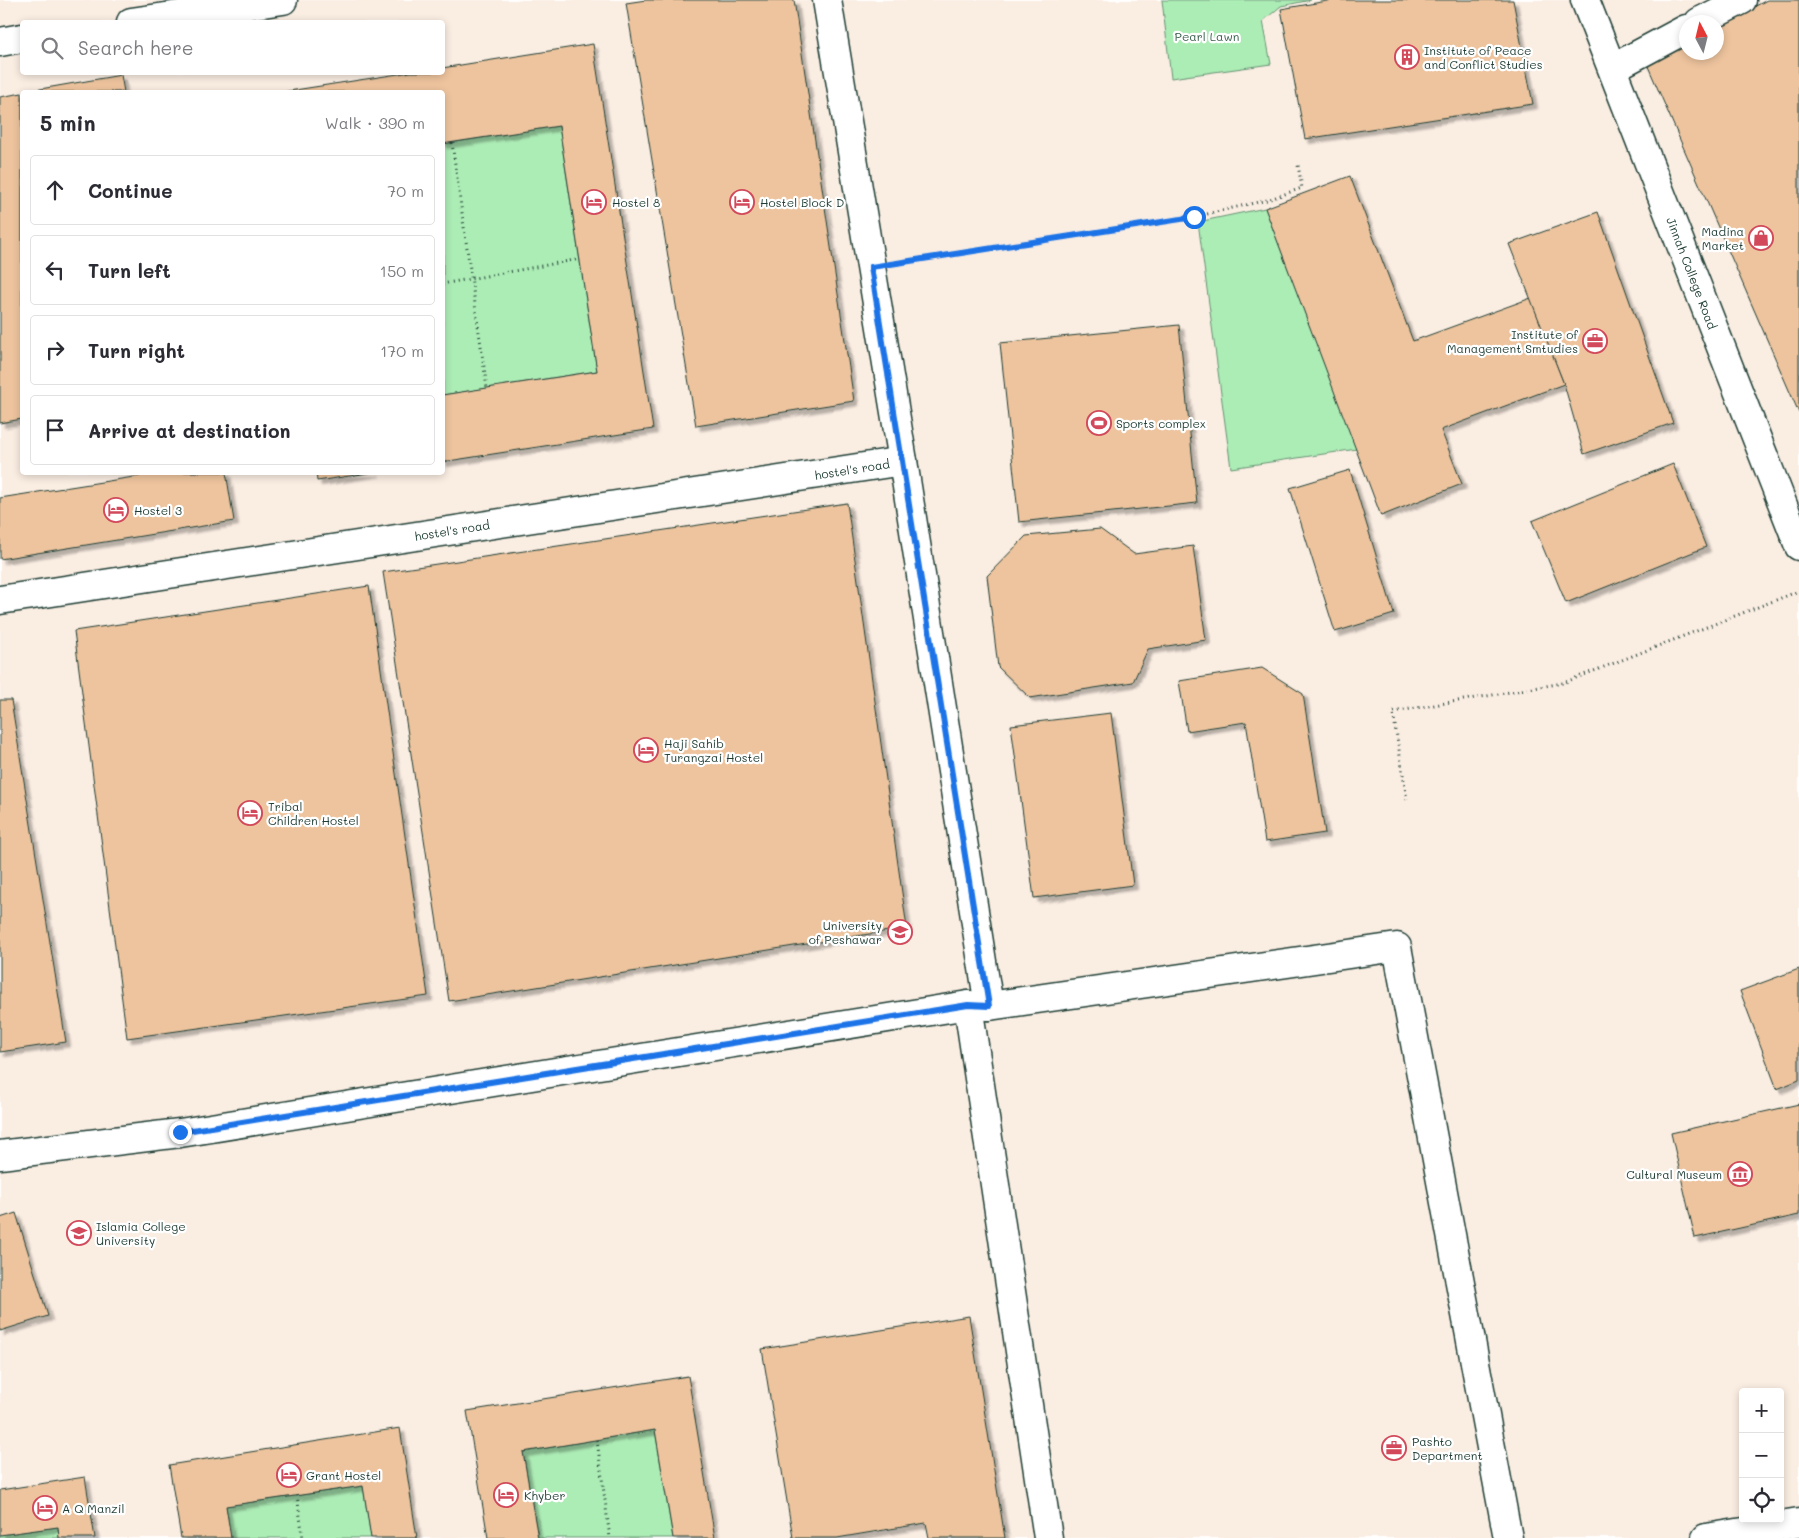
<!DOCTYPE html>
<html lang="en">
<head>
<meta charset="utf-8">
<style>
  body { margin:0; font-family:Mali,sans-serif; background:#f7f7f7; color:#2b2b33 }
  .controls { position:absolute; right:15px; bottom:15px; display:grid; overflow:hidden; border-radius:5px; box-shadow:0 2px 8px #0003 }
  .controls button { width:45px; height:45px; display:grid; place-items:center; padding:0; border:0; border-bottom:1px solid #e1e1e2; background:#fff; color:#2b2b33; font:25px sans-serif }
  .compass { position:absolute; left:1679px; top:15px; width:45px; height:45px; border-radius:50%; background:#fff; box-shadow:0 2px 8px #0003; rotate:353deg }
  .stop { position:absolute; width:15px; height:15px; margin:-11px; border:4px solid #1a73e8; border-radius:50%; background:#fff }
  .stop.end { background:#1a73e8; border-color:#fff; box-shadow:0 1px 5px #0008 }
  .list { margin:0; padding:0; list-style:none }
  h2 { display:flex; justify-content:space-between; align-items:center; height:65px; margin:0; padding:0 20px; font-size:21px }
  h2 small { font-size:16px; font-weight:400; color:#7c7c81 }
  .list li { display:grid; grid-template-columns:32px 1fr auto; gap:15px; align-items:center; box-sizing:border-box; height:70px; margin:0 10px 10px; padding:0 10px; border:1px solid #e1e1e2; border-radius:5px }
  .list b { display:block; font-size:19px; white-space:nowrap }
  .list em { font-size:16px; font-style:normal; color:#7c7c81 }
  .icon { flex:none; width:28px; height:28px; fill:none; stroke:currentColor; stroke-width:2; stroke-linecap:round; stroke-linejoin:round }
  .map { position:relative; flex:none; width:1799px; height:1538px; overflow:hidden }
  .search { position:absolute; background:#fff; box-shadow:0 2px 8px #0003; left:20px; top:20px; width:425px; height:55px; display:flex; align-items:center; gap:12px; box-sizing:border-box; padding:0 18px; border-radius:5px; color:#7c7c81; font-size:19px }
  .panel { position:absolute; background:#fff; box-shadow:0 2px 8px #0003; left:20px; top:90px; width:425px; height:385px; border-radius:5px }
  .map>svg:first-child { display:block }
</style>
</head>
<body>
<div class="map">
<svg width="1799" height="1538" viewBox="0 0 1799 1538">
  <defs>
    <filter id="shadow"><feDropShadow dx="4.5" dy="4.5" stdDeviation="1" flood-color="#0004"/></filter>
  </defs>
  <rect width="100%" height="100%" fill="#fff"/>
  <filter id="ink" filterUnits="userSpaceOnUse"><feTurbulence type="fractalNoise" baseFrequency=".02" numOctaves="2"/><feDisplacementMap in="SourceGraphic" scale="10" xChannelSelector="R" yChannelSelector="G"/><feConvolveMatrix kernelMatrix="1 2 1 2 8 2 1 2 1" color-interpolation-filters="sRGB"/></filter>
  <g filter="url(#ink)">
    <path fill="#faede2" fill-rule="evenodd" d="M0 0H1799V1538H0ZM22 22H442V72H22ZM1686 22H1716V52H1686ZM22 92H442V472H22ZM1743 1392H1780V1519H1743Z"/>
    <g fill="#acecb5" stroke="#669474">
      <path d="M1162 0H1311L1281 6 1263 21 1271 64 1171 78Z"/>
      <path d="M559 126 597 371 443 395V144Z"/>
      <path d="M1265 208 1357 449 1231 468 1198 222Z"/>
      <path d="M655 1430 673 1538H538L523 1452Z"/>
      <path d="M363 1486 371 1538H231L226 1506Z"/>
      <path d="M58 1527 59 1538H0V1535Z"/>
    </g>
    <g fill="#eec49e" stroke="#1f3d34" filter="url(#shadow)">
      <path d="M646 0H794L854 401 696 426 626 3Z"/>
      <path d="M1333 0H1513L1533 104 1305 139 1281 9Z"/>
      <path d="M1767 0H1799V413L1647 64 1686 43V52H1716V27Z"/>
      <path d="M593 44 653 429 442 462V395L597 371 559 126 442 144V92H282L411 72H442V68Z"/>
      <path d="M121 75 124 92H23Z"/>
      <path d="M22 93V419L0 423V97Z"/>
      <path d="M1350 176 1413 341 1531 298 1564 384 1441 430 1462 484 1381 516 1265 208Z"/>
      <path d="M1598 212 1673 423 1584 454 1564 384 1509 244Z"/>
      <path d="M1179 325 1197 503 1019 522 1000 343Z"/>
      <path d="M1673 464 1706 547 1566 603 1532 521Z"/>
      <path d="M1350 470 1394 614 1335 632 1290 488Z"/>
      <path d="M140 472H226L234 521 0 559V498L140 476Z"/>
      <path d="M316 472H375L317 481Z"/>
      <path d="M847 503 907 928 449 1001 383 572Z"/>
      <path d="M1100 529 1134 554 1193 546 1206 640 1148 649 1133 682 1030 698 998 667 987 576 1026 536Z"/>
      <path d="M369 586 428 996 127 1038 74 631Z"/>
      <path d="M1262 668 1303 694 1325 833 1265 842 1246 722 1187 731 1179 681Z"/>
      <path d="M0 700H11L66 1042 0 1052Z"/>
      <path d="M1111 713 1133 885 1034 898 1011 725Z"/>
      <path d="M1799 969V1080L1777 1089 1740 991Z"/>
      <path d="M1799 1104V1215L1695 1238 1671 1133Z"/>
      <path d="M16 1213 48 1316 0 1331V1218Z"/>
      <path d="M969 1316 1005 1538H929L926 1523 837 1538H793L762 1349Z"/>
      <path d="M688 1376 715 1538H673L655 1430 523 1452 538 1538H488L467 1411Z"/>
      <path d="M400 1428 417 1538H371L363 1486 226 1506 231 1538H181L169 1465Z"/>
      <path d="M85 1477 95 1538H59L58 1527 0 1535V1490Z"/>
    </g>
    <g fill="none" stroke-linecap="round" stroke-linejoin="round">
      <defs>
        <g id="street">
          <path d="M827 0 903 461 989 1006"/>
          <path d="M1585 0 1799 546"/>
          <path d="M131 22 283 0"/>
          <path d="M1699 22 1742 0"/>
          <path d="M0 42 22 38"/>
          <path d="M1613 68 1686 29"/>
          <path d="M0 600 903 461"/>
          <path d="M968 1005 1048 1538"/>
          <path d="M0 1155 180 1133 968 1005 989 1006 1397 947 1508 1538"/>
          <path d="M1706 1538 1799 1523"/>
        </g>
      </defs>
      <use href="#street" stroke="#1f3d34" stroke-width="31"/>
      <g stroke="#1f3d34" stroke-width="3" stroke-dasharray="1 4" stroke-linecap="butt">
        <path d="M452 143 487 388"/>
        <path d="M901 262 1194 217 1267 200 1302 188 1298 165"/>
        <path d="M442 284 580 259"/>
        <path d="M1407 800 1393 712 1563 683 1799 591"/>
        <path d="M597 1440 610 1538"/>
        <path d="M297 1495 303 1538"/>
      </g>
      <use href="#street" stroke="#fff" stroke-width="28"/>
    </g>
  </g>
  <g fill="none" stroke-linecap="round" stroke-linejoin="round" filter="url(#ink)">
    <path stroke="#1a73e8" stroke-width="6" d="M180 1132 968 1005 989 1006 871 267 1194 217"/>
  </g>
  <defs>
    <symbol id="building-ring" viewBox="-11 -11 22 22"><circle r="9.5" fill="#fff" stroke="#d1495b" stroke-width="1.5"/><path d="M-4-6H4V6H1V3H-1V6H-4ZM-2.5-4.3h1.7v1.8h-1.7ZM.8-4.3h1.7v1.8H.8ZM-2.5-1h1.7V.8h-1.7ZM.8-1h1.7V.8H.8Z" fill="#d1495b"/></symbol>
    <symbol id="hotel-ring" viewBox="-11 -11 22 22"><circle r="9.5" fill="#fff" stroke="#d1495b" stroke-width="1.5"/><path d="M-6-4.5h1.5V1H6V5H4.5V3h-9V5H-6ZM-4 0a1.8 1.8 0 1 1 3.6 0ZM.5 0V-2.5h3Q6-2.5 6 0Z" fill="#d1495b"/></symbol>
    <symbol id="shop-ring" viewBox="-11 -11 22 22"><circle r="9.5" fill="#fff" stroke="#d1495b" stroke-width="1.5"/><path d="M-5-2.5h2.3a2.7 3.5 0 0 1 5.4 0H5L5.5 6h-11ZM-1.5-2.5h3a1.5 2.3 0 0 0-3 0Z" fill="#d1495b"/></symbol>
    <symbol id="office-ring" viewBox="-11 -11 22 22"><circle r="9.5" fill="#fff" stroke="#d1495b" stroke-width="1.5"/><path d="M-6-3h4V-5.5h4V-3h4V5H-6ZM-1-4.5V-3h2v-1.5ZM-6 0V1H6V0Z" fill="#d1495b"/></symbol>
    <symbol id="stadium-ring" viewBox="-11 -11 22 22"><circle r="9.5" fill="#fff" stroke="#d1495b" stroke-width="1.5"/><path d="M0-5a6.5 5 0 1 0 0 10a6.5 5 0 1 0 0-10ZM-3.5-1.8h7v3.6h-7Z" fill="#d1495b"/></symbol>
    <symbol id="university-ring" viewBox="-11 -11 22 22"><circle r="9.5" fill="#fff" stroke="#d1495b" stroke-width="1.5"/><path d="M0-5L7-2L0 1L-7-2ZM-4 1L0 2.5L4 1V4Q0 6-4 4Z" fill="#d1495b"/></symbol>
    <symbol id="museum-ring" viewBox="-11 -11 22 22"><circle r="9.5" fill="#fff" stroke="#d1495b" stroke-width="1.5"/><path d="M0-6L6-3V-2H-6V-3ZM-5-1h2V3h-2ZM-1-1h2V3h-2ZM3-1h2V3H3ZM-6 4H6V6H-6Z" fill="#d1495b"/></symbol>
  </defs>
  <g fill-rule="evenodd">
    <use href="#building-ring" x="1393" y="43" width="28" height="28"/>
    <use href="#hotel-ring" x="580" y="188" width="28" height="28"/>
    <use href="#hotel-ring" x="728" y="188" width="28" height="28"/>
    <use href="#shop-ring" x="1747" y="224" width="28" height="28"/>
    <use href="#office-ring" x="1581" y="327" width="28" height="28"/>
    <use href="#stadium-ring" x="1085" y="409" width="28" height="28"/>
    <use href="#hotel-ring" x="102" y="496" width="28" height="28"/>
    <use href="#hotel-ring" x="632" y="736" width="28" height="28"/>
    <use href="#hotel-ring" x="236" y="799" width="28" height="28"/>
    <use href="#university-ring" x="886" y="918" width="28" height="28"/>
    <use href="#museum-ring" x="1726" y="1160" width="28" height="28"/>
    <use href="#university-ring" x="65" y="1219" width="28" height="28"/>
    <use href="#office-ring" x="1380" y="1434" width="28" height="28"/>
    <use href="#hotel-ring" x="275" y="1461" width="28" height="28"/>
    <use href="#hotel-ring" x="492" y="1481" width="28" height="28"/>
    <use href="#hotel-ring" x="31" y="1494" width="28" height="28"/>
  </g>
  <g text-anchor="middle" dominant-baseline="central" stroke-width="4.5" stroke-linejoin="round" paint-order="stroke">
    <g font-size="12" fill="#3b604e" stroke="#fff">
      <text x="1207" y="36">Pearl Lawn</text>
    </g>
    <g font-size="12" fill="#1f3d34" stroke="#fff" text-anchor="start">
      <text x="1424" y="50">Institute of Peace<tspan x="1424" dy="14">and Conflict Studies</tspan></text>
      <text x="612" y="202">Hostel 8</text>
      <text x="760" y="202">Hostel Block D</text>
      <text x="1744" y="231" text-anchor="end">Madina<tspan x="1744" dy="14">Market</tspan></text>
      <text x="1578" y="334" text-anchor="end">Institute of<tspan x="1578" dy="14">Management Smtudies</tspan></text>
      <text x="1116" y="423">Sports complex</text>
      <text x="134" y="510">Hostel 3</text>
      <text x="664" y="743">Haji Sahib<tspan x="664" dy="14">Turangzai Hostel</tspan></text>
      <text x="268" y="806">Tribal<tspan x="268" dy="14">Children Hostel</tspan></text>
      <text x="882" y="925" text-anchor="end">University<tspan x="882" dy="14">of Peshawar</tspan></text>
      <text x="1722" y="1174" text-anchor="end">Cultural Museum</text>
      <text x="96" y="1226">Islamia College<tspan x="96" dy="14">University</tspan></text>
      <text x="1412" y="1441">Pashto<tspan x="1412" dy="14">Department</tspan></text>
      <text x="306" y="1475">Grant Hostel</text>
      <text x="524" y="1495">Khyber</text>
      <text x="62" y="1508">A Q Manzil</text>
    </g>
    <g font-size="12" fill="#1f3d34" stroke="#fff">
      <text transform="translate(1692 273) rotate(69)">Jinnah College Road</text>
      <text transform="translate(852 469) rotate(-9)">hostel's road</text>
      <text transform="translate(452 530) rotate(-9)">hostel's road</text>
    </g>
  </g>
</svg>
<div class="controls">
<button>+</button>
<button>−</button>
<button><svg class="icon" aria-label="locate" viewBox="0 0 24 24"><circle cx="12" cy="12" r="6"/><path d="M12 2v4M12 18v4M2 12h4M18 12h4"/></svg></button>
</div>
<svg class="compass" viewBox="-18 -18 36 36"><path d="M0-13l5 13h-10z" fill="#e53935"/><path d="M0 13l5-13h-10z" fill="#7c7c81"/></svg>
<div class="stop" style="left:1194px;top:217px"></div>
<div class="stop end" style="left:180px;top:1132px"></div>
<div class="search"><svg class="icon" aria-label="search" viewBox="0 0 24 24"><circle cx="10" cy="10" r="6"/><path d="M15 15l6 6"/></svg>Search here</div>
<section class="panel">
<h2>5 min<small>Walk · 390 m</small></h2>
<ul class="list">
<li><svg class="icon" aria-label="ahead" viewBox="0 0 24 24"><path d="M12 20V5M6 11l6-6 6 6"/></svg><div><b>Continue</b></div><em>70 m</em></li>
<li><svg class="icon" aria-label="left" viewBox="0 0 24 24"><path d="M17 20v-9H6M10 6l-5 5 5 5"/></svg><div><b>Turn left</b></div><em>150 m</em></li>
<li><svg class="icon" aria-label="right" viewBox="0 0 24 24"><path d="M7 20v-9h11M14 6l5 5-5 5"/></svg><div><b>Turn right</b></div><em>170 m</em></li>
<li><svg class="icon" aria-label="arrive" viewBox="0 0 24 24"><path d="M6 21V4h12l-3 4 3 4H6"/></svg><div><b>Arrive at destination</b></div></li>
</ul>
</section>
</div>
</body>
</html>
